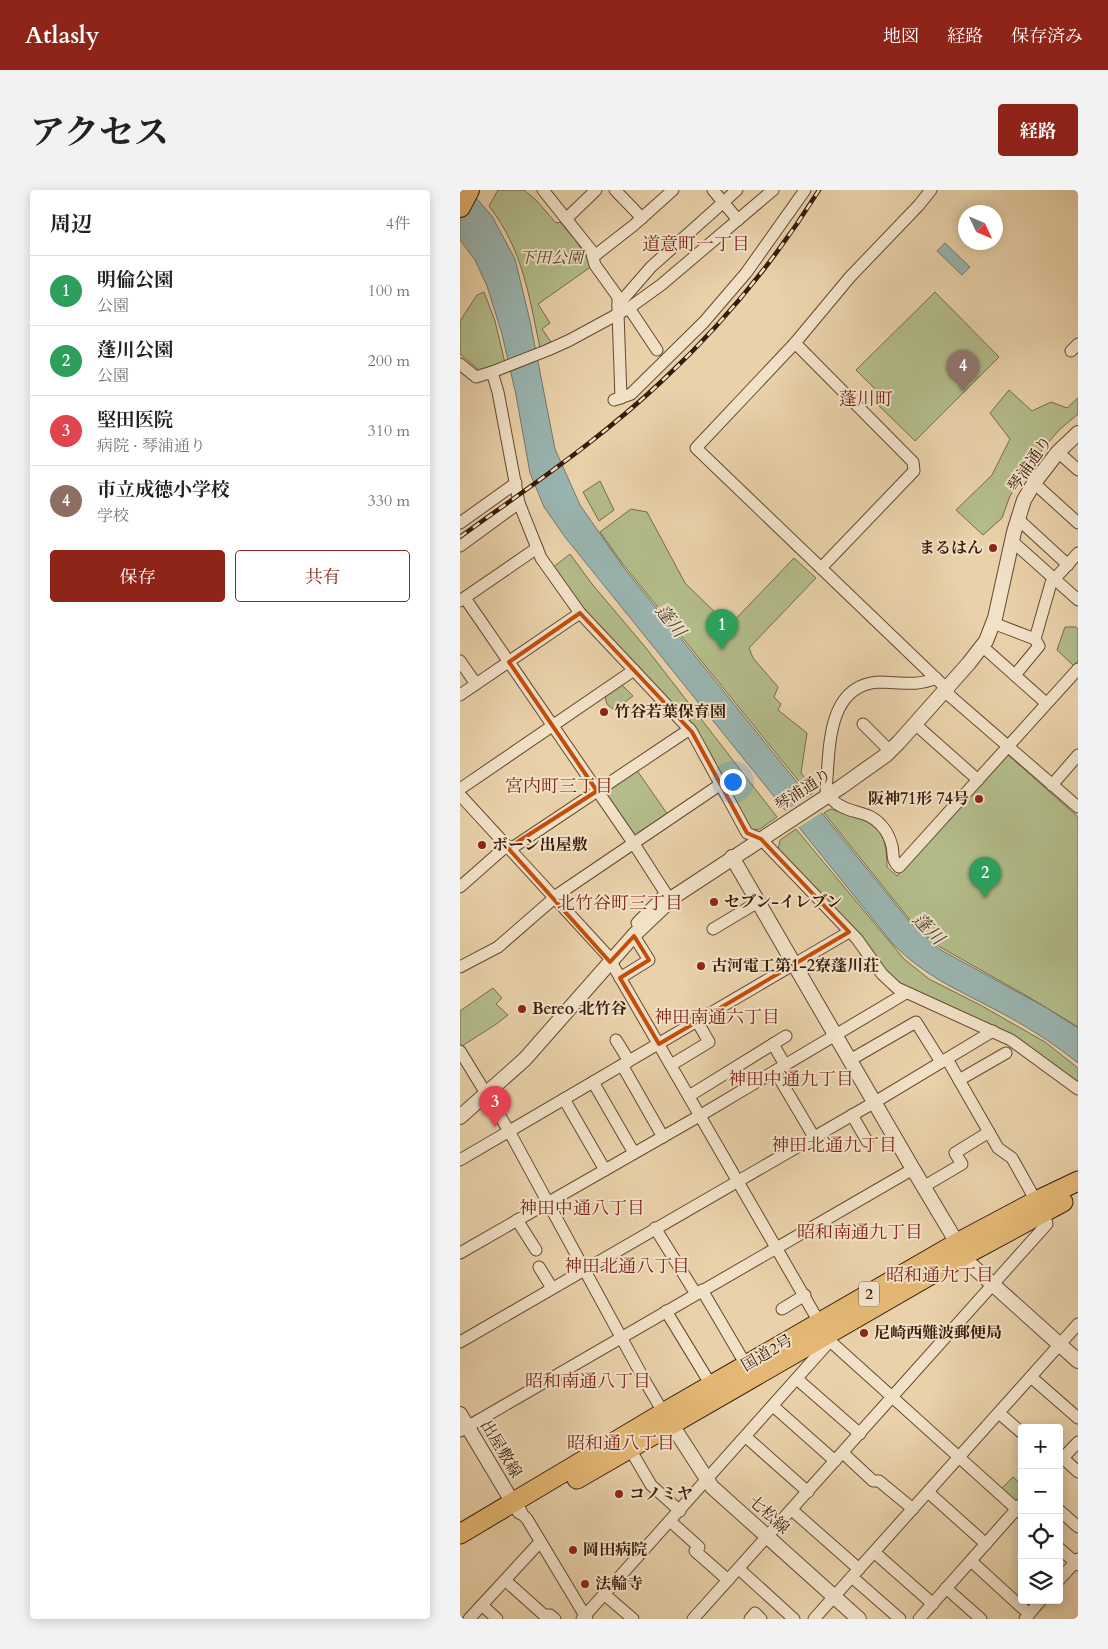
<!DOCTYPE html>
<html lang="ja">
<head>
<meta charset="utf-8">
<style>
  body { margin:0; font-family:Cardo,"Noto Serif JP",serif; background:#f2f2f2; color:#222 }
  .controls { position:absolute; right:15px; bottom:15px; display:grid; overflow:hidden; border-radius:5px; box-shadow:0 2px 12px #0003 }
  .controls button { width:45px; height:45px; display:grid; place-items:center; padding:0; border:0; border-bottom:1px solid #e0e0e0; background:#fff; color:#222; font:25px sans-serif }
  .compass { position:absolute; left:498px; top:15px; width:45px; height:45px; border-radius:50%; background:#fff; box-shadow:0 2px 12px #0003; rotate:134deg }
  .you { position:absolute; left:272px; top:591px; width:18px; height:18px; margin:-12px; border:4px solid #fff; border-radius:50%; background:#1a73e8; box-shadow:0 0 0 8px #1a73e833 }
  .badge { display:grid; place-items:center; width:32px; height:32px; border-radius:50%; background:#8f2418; color:#fff; font-size:16px; font-weight:700 }
  .pin { position:absolute; translate:-50% -41px; filter:drop-shadow(0 1px 2px #0008) }
  .pin::after { content:''; position:absolute; top:26px; width:18px; height:15px; background:inherit; clip-path:polygon(0 0,100% 0,50% 100%) }
  .list { margin:0; padding:0; list-style:none }
  h2 { display:flex; justify-content:space-between; align-items:center; height:65px; margin:0; padding:0 20px; font-size:21px }
  h2 small { font-size:16px; font-weight:400; color:#767676 }
  .list li { display:grid; grid-template-columns:32px 1fr auto; gap:15px; align-items:center; box-sizing:border-box; height:70px; padding:0 20px; border-top:1px solid #e0e0e0 }
  .list b { display:block; font-size:19px; white-space:nowrap }
  .list p { margin:0; font-size:16px; white-space:nowrap; color:#767676 }
  .list em { font-size:16px; font-style:normal; color:#767676 }
  .actions { display:flex; gap:10px; padding:15px 20px }
  .actions a { flex:1; padding:11px 0; border:1px solid #8f2418; border-radius:5px; text-align:center; font-size:18px; color:#8f2418 }
  .actions .main { background:#8f2418; color:#fff }
  .icon { flex:none; width:28px; height:28px; fill:none; stroke:currentColor; stroke-width:2; stroke-linecap:round; stroke-linejoin:round }
  .map { position:relative; flex:none; width:618px; height:1429px; overflow:hidden; border-radius:5px }
  header { display:flex; align-items:center; gap:30px; box-sizing:border-box; height:70px; padding:0 25px; background:#8f2418; color:#fff }
  header strong { font-size:24px }
  nav { display:flex; gap:28px; margin-inline-start:auto; font-size:18px }
  .intro { display:flex; align-items:center; justify-content:space-between; box-sizing:border-box; height:120px; padding:0 30px }
  h1 { margin:0; font-size:35px }
  .button { padding:12px 22px; border-radius:5px; background:#8f2418; color:#fff; font-size:18px; font-weight:700 }
  main { display:flex; gap:30px; padding:0 30px }
  aside { flex:1; background:#fff; border-radius:5px; box-shadow:0 2px 12px #0003 }
  .map>svg:first-child { display:block }
</style>
</head>
<body>
<header>
<strong>Atlasly</strong>
<nav><a>地図</a><a>経路</a><a>保存済み</a></nav>
</header>
<div class="intro"><h1>アクセス</h1><a class="button">経路</a></div>
<main>
<aside>
<h2>周辺<small>4件</small></h2>
<ul class="list">
<li><span class="badge" style="background:#2e9e5b">1</span><div><b>明倫公園</b><p>公園</p></div><em>100 m</em></li>
<li><span class="badge" style="background:#2e9e5b">2</span><div><b>蓬川公園</b><p>公園</p></div><em>200 m</em></li>
<li><span class="badge" style="background:#e0444e">3</span><div><b>堅田医院</b><p>病院 · 琴浦通り</p></div><em>310 m</em></li>
<li><span class="badge" style="background:#8d6e63">4</span><div><b>市立成徳小学校</b><p>学校</p></div><em>330 m</em></li>
</ul>
<div class="actions"><a class="main">保存</a><a>共有</a></div>
</aside>
<div class="map">
<svg width="618" height="1429" viewBox="0 0 618 1429">
  <rect width="100%" height="100%" fill="#e9d1a9"/>
  <filter id="stains"><feTurbulence type="fractalNoise" baseFrequency=".004" numOctaves="4"/><feColorMatrix values="0 0 0 0 .2 0 0 0 0 .09 0 0 0 0 .02 0 0 0 .5 -.17"/></filter>
  <radialGradient id="worn" r=".72"><stop offset=".6" stop-color="#630" stop-opacity="0"/><stop offset="1" stop-color="#630" stop-opacity=".3"/></radialGradient>
  <g fill="#b3bc8a" stroke="#766c4a">
    <path d="M38 0H64L76 10 96 33 100 32 116 51 132 76 78 114 90 133 82 139 91 152 80 158C69 106 63 60 29 16Z"/>
    <path d="M24 102 35 131 45 173 20 181 0 164V131L17 105Z"/>
    <path d="M475 102 539 167 455 251 410 207 416 200 396 180Z"/>
    <path d="M549 200 572 221 591 212 607 218 618 208V224L599 240 571 273 550 306 542 328 523 345 496 320 532 285 550 249 530 223Z"/>
    <path d="M140 291 154 320 139 331 123 302Z"/>
    <path d="M171 319 187 322 225 393 269 436 334 368 356 388 289 458 293 468 318 497 314 507 321 514 318 520 347 543 341 583 346 589 356 592 358 598 350 605 162 373 140 342Z"/>
    <path d="M110 364 132 394 186 458 317 627 300 639 291 640 236 541 123 422 92 378Z"/>
    <path d="M605 437H616L618 439V471L614 476 597 460Z"/>
    <path d="M162 495 173 506 154 520 147 514 145 507Z"/>
    <path d="M548 565 618 627V837L572 809 480 757 464 744 450 730 364 623 370 619C409 630 427 631 427 677L437 686Z"/>
    <path d="M176 579 208 625 175 647 144 603Z"/>
    <path d="M336 639 444 769 469 789 522 816 585 852 618 878V895L551 846 438 794 318 660 320 650Z"/>
    <path d="M33 798 42 808 36 814 48 825 35 835 2 856 0 853V821Z"/>
    <path d="M553 1287 562 1295V1307L559 1311 554 1312 541 1299Z"/>
  </g>
  <g fill="#99b5b0" stroke="#72786e">
    <path d="M0 0H9L32 26 55 69 70 131 95 259 120 315 164 378 449 731 479 759 585 817 618 838V873C592 852 563 834 534 819 494 798 465 786 433 754L105 347 84 317 70 283 56 205 42 144 27 96 15 70 0 50Z"/>
    <path d="M485 53 510 77 502 85 477 61Z"/>
  </g>
  <path fill="#e9d1a9" d="M351 605 364 621 336 639 323 622Z"/>
  <g fill="none" stroke-linecap="round" stroke-linejoin="round">
    <defs>
      <g id="minor">
        <path d="M83 0 131 60 135 75 158 107V123L161 208"/>
        <path d="M155 0 182 28"/>
        <path d="M253 0 278 30"/>
        <path d="M471 0 459 15 390 87 335 153 236 258 487 499 490 506 618 617"/>
        <path d="M106 29 136 0"/>
        <path d="M133 67 174 35 213 0"/>
        <path d="M158 115 191 77 277 0"/>
        <path d="M169 118 197 160"/>
        <path d="M335 153 453 272 454 281 361 378"/>
        <path d="M611 161 618 154"/>
        <path d="M0 174 16 187 32 182 88 160 110 150 169 118 201 95 313 0"/>
        <path d="M32 182 38 202 59 313 81 368 120 423 232 542 287 643 301 649 397 749 422 784 437 798 551 850 618 899"/>
        <path d="M154 210 171 204 244 132 286 83 345 0"/>
        <path d="M598 262 618 280"/>
        <path d="M574 293 618 333"/>
        <path d="M557 328 608 375"/>
        <path d="M0 333 56 293"/>
        <path d="M552 351 618 410"/>
        <path d="M0 356 59 313"/>
        <path d="M5 408 174 654 210 710"/>
        <path d="M0 411 77 358"/>
        <path d="M533 433 575 449"/>
        <path d="M522 456 586 513"/>
        <path d="M0 471 16 494"/>
        <path d="M555 485 579 456 575 449 591 393 618 363"/>
        <path d="M476 488C457 497 439 492 419 492 365 495 370 562 366 600 369 605 373 612 379 615 393 624 409 621 421 635 426 640 430 648 432 656 434 665 431 670 439 677L618 479"/>
        <path d="M0 505 120 423"/>
        <path d="M403 534 430 561"/>
        <path d="M455 534 518 590"/>
        <path d="M592 595 618 565"/>
        <path d="M0 599 174 480"/>
        <path d="M0 605 147 765 370 1151 562 1324"/>
        <path d="M0 697 43 659 55 656 230 539"/>
        <path d="M177 733 205 704"/>
        <path d="M253 739 298 712"/>
        <path d="M0 777 38 757 100 703 261 594"/>
        <path d="M160 788 189 770 174 746"/>
        <path d="M156 850 169 871"/>
        <path d="M313 854 325 875"/>
        <path d="M0 861 49 941 186 1193 206 1227"/>
        <path d="M487 869 538 958 552 968 576 1011"/>
        <path d="M390 870 456 832 481 872"/>
        <path d="M162 875 203 947"/>
        <path d="M211 875 249 852 237 831"/>
        <path d="M315 881 354 947"/>
        <path d="M499 890 546 863"/>
        <path d="M133 892 174 963"/>
        <path d="M229 906 326 846"/>
        <path d="M104 909 145 980"/>
        <path d="M392 925 407 951"/>
        <path d="M0 970 389 742"/>
        <path d="M463 997 502 974 495 963 529 942"/>
        <path d="M57 1030 76 1060"/>
        <path d="M195 1038 236 1104"/>
        <path d="M0 1063 241 925 446 803"/>
        <path d="M79 1077 92 1098"/>
        <path d="M242 1100 286 1175"/>
        <path d="M322 1119 345 1105"/>
        <path d="M206 1121 251 1195"/>
        <path d="M0 1152 415 912 533 841"/>
        <path d="M571 1187 618 1228"/>
        <path d="M337 1189 400 1244"/>
        <path d="M313 1216 375 1271"/>
        <path d="M539 1223 562 1243"/>
        <path d="M0 1241 453 979"/>
        <path d="M286 1247 348 1302"/>
        <path d="M170 1259 191 1295 220 1321"/>
        <path d="M383 1263 413 1291H419L453 1319"/>
        <path d="M603 1268 618 1282"/>
        <path d="M599 1272 618 1252"/>
        <path d="M468 1302 526 1354"/>
        <path d="M332 1320 399 1379"/>
        <path d="M599 1320 618 1337"/>
        <path d="M60 1322 67 1329 127 1429"/>
        <path d="M210 1331 239 1357 235 1361 268 1390"/>
        <path d="M599 1358 618 1375"/>
        <path d="M414 1362 473 1414"/>
        <path d="M511 1371 569 1424"/>
        <path d="M279 1379 334 1429"/>
        <path d="M392 1387 440 1429"/>
        <path d="M45 1390 84 1425H90L95 1429"/>
        <path d="M599 1390 618 1369"/>
        <path d="M486 1398 521 1429"/>
        <path d="M144 1404 173 1429"/>
        <path d="M22 1415 37 1429"/>
        <path d="M9 1429 80 1352"/>
        <path d="M122 1429 370 1151"/>
        <path d="M233 1429 587 1034 584 1022"/>
        <path d="M290 1429 295 1423 301 1429"/>
        <path d="M354 1429 618 1134"/>
        <path d="M459 1429 561 1314"/>
        <path d="M565 1429 581 1410"/>
      </g>
      <g id="tertiary">
        <path d="M272 667 453 979 509 1073 618 1171"/>
        <path d="M0 927 65 869 175 744 215 706 381 597 426 565 439 552 509 473 526 451 535 428 554 342 564 310 574 293 598 262 618 243"/>
        <path d="M0 1224 53 1313 60 1322"/>
        <path d="M212 1235 252 1297 399 1429"/>
      </g>
      <g id="trunk">
        <path d="M117 1289 505 1065 603 1012"/>
        <path d="M0 1344 203 1223 497 1053 576 1011 618 991"/>
      </g>
      <path id="motorway" d="M0 17 9 0"/>
    </defs>
    <use href="#minor" stroke="#644932" stroke-width="13"/>
    <use href="#tertiary" stroke="#644932" stroke-width="16"/>
    <use href="#trunk" stroke="#381c0a" stroke-width="21"/>
    <use href="#motorway" stroke="#381c0a" stroke-width="22"/>
    <use href="#minor" stroke="#f1e1c7" stroke-width="11"/>
    <use href="#tertiary" stroke="#f1e1c7" stroke-width="14"/>
    <use href="#trunk" stroke="#e4b874" stroke-width="19"/>
    <use href="#motorway" stroke="#e4b874" stroke-width="20"/>
    <defs>
      <path id="rail" d="M0 347C69 297 141 249 203 190 263 134 316 69 359 0"/>
    </defs>
    <use href="#rail" stroke="#381c0a" stroke-width="4.5"/>
    <use href="#rail" stroke="#f1e1c7" stroke-width="2.5" stroke-dasharray="8" stroke-linecap="butt"/>
  </g>
  <path fill="none" stroke="#c54d0c" stroke-width="4" stroke-linejoin="round" d="M120 423 232 542 287 643 301 649 389 742 199 854 160 788 189 770 174 746 150 772 48 658 137 601 49 472Z"/>
  <g fill="#8f2418" stroke="#f1e1c7" stroke-width="2">
    <circle cx="533" cy="358" r="5"/>
    <circle cx="144" cy="522" r="5"/>
    <circle cx="519" cy="609" r="5"/>
    <circle cx="22" cy="655" r="5"/>
    <circle cx="254" cy="712" r="5"/>
    <circle cx="241" cy="776" r="5"/>
    <circle cx="62" cy="819" r="5"/>
    <circle cx="404" cy="1143" r="5"/>
    <circle cx="159" cy="1304" r="5"/>
    <circle cx="113" cy="1360" r="5"/>
    <circle cx="125" cy="1394" r="5"/>
  </g>
  <g text-anchor="middle" dominant-baseline="central" stroke-width="4" stroke-linejoin="round" paint-order="stroke">
    <rect fill="#f1e1c7" stroke="#705743" stroke-width="1" x="399" y="1091.5" width="20" height="25" rx="4"/>
    <g font-size="15" font-weight="bold" fill="#381c0a">
      <text x="409" y="1104">2</text>
    </g>
    <g font-size="16" font-style="italic" fill="#57442a" stroke="#f1e1c7">
      <text x="91" y="68">下田公園</text>
    </g>
    <g font-size="16" fill="#381c0a" stroke="#f1e1c7">
      <text transform="translate(570 274) rotate(-55)">琴浦通り</text>
      <text transform="translate(343 600) rotate(-33)">琴浦通り</text>
      <text transform="translate(307 1163) rotate(-30)">国道2号</text>
      <text transform="translate(41 1259) rotate(59)">出屋敷線</text>
      <text transform="translate(309 1325) rotate(42)">七松線</text>
    </g>
    <g font-size="16" font-weight="bold" fill="#381c0a" stroke="#f1e1c7" text-anchor="start">
      <text x="523" y="358" text-anchor="end">まるはん</text>
      <text x="154" y="522">竹谷若葉保育園</text>
      <text x="509" y="609" text-anchor="end">阪神71形 74号</text>
      <text x="32" y="655">ボーン出屋敷</text>
      <text x="264" y="712">セブン-イレブン</text>
      <text x="251" y="776">古河電工第1-2寮蓬川荘</text>
      <text x="72" y="819">Bereo 北竹谷</text>
      <text x="414" y="1143">尼崎西難波郵便局</text>
      <text x="169" y="1304">コノミヤ</text>
      <text x="123" y="1360">岡田病院</text>
      <text x="135" y="1394">法輪寺</text>
    </g>
    <g font-size="18" fill="#7a1f14" stroke="#f1e1c7">
      <text x="236" y="54">道意町一丁目</text>
      <text x="406" y="209">蓬川町</text>
      <text x="99" y="596">宮内町三丁目</text>
      <text x="160" y="713">北竹谷町三丁目</text>
      <text x="257" y="827">神田南通六丁目</text>
      <text x="331" y="889">神田中通九丁目</text>
      <text x="374" y="955">神田北通九丁目</text>
      <text x="122" y="1018">神田中通八丁目</text>
      <text x="400" y="1042">昭和南通九丁目</text>
      <text x="167" y="1076">神田北通八丁目</text>
      <text x="480" y="1085">昭和通九丁目</text>
      <text x="128" y="1191">昭和南通八丁目</text>
      <text x="161" y="1253">昭和通八丁目</text>
    </g>
    <g font-size="18" font-style="italic" fill="#554a3c" stroke="#f1e1c7">
      <text transform="translate(210 431) rotate(51)">蓬川</text>
      <text transform="translate(468 739) rotate(45)">蓬川</text>
    </g>
  </g>
  <rect width="100%" height="100%" filter="url(#stains)"/>
  <rect width="100%" height="100%" fill="url(#worn)"/>
</svg>
<div class="controls">
<button>+</button>
<button>−</button>
<button><svg class="icon" aria-label="locate" viewBox="0 0 24 24"><circle cx="12" cy="12" r="6"/><path d="M12 2v4M12 18v4M2 12h4M18 12h4"/></svg></button>
<button><svg class="icon" aria-label="layers" viewBox="0 0 24 24"><path d="M12 4l9 5-9 5-9-5zM3 14l9 5 9-5"/></svg></button>
</div>
<svg class="compass" viewBox="-18 -18 36 36"><path d="M0-13l5 13h-10z" fill="#e53935"/><path d="M0 13l5-13h-10z" fill="#767676"/></svg>
<div class="you"></div>
<div class="pin badge" style="left:262px;top:460px;background:#2e9e5b">1</div>
<div class="pin badge" style="left:525px;top:708px;background:#2e9e5b">2</div>
<div class="pin badge" style="left:35px;top:937px;background:#e0444e">3</div>
<div class="pin badge" style="left:503px;top:201px;background:#8d6e63">4</div>
</div>
</main>
</body>
</html>
